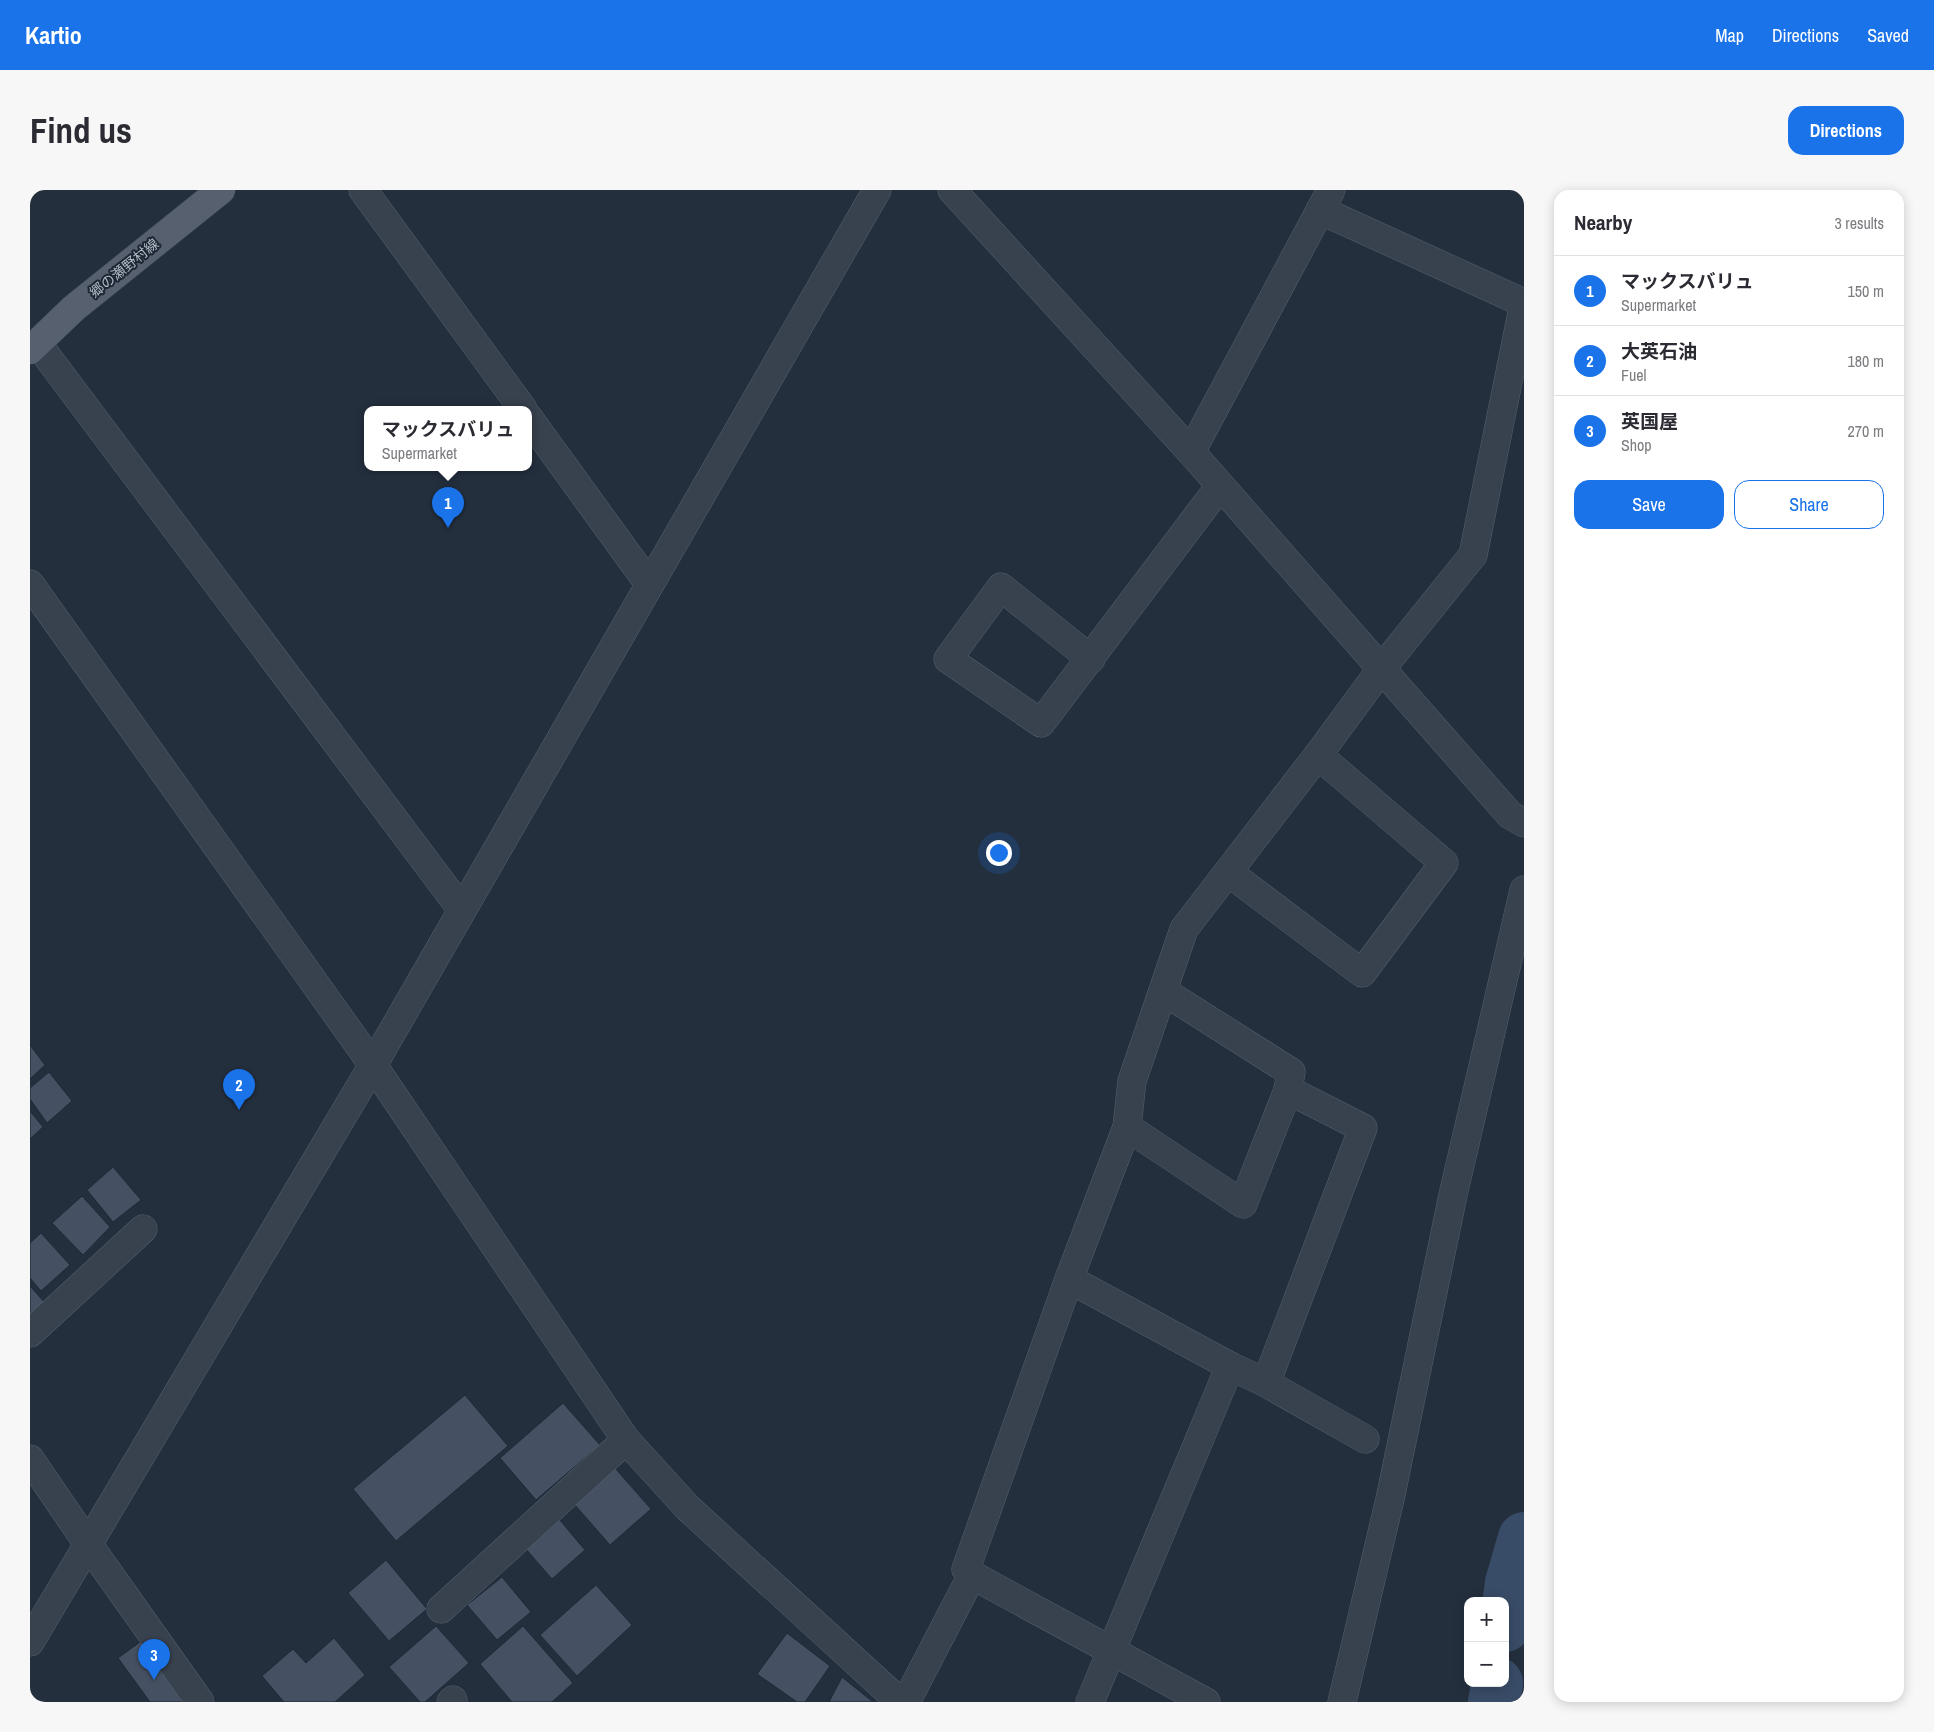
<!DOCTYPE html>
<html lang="en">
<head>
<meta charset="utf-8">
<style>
  body { margin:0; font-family:"Archivo Narrow","Noto Sans JP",sans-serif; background:#f7f7f7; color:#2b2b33 }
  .controls { position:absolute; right:15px; bottom:15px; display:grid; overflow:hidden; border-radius:10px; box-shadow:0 2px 12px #0003 }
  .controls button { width:45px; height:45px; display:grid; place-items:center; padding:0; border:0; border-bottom:1px solid #e1e1e2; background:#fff; color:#2b2b33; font:25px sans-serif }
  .you { position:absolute; left:968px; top:662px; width:18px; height:18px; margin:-12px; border:4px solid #fff; border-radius:50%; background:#1a73e8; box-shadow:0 0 0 8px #1a73e833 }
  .badge { display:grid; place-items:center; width:32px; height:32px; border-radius:50%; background:#1a73e8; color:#fff; font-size:16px; font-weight:700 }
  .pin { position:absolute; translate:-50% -41px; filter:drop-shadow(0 1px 2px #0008) }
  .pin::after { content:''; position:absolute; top:26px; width:18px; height:15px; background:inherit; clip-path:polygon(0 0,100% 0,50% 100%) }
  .popup { position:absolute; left:334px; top:216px; width:168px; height:65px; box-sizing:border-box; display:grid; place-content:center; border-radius:10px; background:#fff; filter:drop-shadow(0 1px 4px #0005); font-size:16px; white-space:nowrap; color:#7c7c81 }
  .popup b { font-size:19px; color:#2b2b33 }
  .popup::after { content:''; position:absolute; left:50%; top:100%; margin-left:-10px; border:10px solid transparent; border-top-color:#fff }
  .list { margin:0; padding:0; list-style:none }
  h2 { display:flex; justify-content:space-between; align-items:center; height:65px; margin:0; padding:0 20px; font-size:21px }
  h2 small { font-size:16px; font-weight:400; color:#7c7c81 }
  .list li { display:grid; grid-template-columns:32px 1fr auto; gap:15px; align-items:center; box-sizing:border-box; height:70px; padding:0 20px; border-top:1px solid #e1e1e2 }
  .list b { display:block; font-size:19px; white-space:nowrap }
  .list p { margin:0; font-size:16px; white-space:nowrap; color:#7c7c81 }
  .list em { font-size:16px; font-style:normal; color:#7c7c81 }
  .actions { display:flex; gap:10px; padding:15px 20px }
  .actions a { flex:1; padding:11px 0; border:1px solid #1a73e8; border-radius:15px; text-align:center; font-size:18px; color:#1a73e8 }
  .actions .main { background:#1a73e8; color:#fff }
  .map { position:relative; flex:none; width:1494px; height:1512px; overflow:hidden; border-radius:15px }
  header { display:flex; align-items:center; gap:30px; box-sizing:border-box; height:70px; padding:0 25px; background:#1a73e8; color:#fff }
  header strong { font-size:24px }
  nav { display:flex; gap:28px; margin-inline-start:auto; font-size:18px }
  .intro { display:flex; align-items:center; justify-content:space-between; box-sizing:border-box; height:120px; padding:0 30px }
  h1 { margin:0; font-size:35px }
  .button { padding:12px 22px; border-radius:15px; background:#1a73e8; color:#fff; font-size:18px; font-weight:700 }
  main { display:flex; gap:30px; padding:0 30px }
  aside { flex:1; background:#fff; border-radius:15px; box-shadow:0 2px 12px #0003 }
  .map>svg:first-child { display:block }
</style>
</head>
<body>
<header>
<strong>Kartio</strong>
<nav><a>Map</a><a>Directions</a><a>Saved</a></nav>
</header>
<div class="intro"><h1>Find us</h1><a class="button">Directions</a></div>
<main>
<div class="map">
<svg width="1494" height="1512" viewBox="0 0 1494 1512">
  <rect width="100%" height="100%" fill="#242f3e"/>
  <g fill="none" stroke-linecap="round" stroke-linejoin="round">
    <g stroke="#394c67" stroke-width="52">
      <path d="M1475 1436 1481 1393 1494 1348"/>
      <path d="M1464 1512 1467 1493"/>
    </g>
  </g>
  <g fill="#455162" stroke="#1f2835">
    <path d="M0 855 15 875 0 889Z"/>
    <path d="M19 882 42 911 17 933 0 909V898Z"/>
    <path d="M0 921 13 937 0 949Z"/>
    <path d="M83 977 111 1010 83 1032 57 1000Z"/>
    <path d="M52 1006 80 1037 53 1065 22 1033Z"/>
    <path d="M11 1043 40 1075 11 1101 0 1088V1053Z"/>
    <path d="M0 1096 16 1114 0 1130Z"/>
    <path d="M435 1205 478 1256 366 1351 323 1299Z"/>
    <path d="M533 1213 570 1255 506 1310 470 1268Z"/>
    <path d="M585 1278 621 1319 580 1355 544 1314Z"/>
    <path d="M529 1329 555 1360 522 1389 495 1358Z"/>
    <path d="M356 1370 397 1419 359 1451 318 1403Z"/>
    <path d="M472 1387 501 1422 467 1450 437 1415Z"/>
    <path d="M566 1395 602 1435 547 1486 510 1445Z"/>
    <path d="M406 1436 439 1473 395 1512H390L359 1477Z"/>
    <path d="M493 1436 543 1493 522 1512H482L450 1474Z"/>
    <path d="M757 1443 800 1476 775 1512H767L727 1484Z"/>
    <path d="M304 1448 335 1485 305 1512H254L232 1486 263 1459 276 1473Z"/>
    <path d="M114 1449 159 1512H120L88 1468Z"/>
    <path d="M812 1487 843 1512H799Z"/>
  </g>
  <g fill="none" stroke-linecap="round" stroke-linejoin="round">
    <defs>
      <g id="minor">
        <path d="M333 0 493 219"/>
        <path d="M922 0 1161 262 1480 625 1494 633"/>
        <path d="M1290 20 1494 113"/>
        <path d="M7 153 432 720"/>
        <path d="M498 227 619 394"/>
        <path d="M1161 262 1301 0"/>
        <path d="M0 394 343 875 596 1250 658 1318 870 1512"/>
        <path d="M1061 469 971 397 918 469 1011 533 1190 296"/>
        <path d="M1198 682 1332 783 1414 673 1288 565"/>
        <path d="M1097 937 1213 1014 1258 900 1261 882 1133 801"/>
        <path d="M1039 1089 1200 1176 1236 1193 1333 938 1258 900"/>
        <path d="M0 1143 113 1039"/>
        <path d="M1236 1193 1335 1249"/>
        <path d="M0 1269 58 1354 170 1512"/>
        <path d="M942 1385 1176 1512"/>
        <path d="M411 1419 596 1250"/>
        <path d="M0 1452 343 875 847 0"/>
        <path d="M421 1512 423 1510"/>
        <path d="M876 1512 942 1385 936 1379 1039 1089 1097 937 1102 891 1154 739 1288 565 1352 478 1443 365 1494 113"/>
        <path d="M1060 1512 1200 1176"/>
        <path d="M1312 1512 1360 1309 1423 1005 1494 700"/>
      </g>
      <path id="major" d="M0 160 44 118 191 0"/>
    </defs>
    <use href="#minor" stroke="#565f6c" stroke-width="29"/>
    <use href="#major" stroke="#414a57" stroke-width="29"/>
    <use href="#minor" stroke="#38414e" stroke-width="28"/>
    <use href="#major" stroke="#56606e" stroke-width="28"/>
  </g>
  <g text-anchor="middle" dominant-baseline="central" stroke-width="4" stroke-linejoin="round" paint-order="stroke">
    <g font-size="14" fill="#b4bcc9" stroke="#1d2633">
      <text transform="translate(94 78) rotate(-39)">郷の瀬野村線</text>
    </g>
  </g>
</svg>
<div class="controls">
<button>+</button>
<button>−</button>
</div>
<div class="you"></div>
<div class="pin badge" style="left:418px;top:338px">1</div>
<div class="popup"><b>マックスバリュ</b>Supermarket</div>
<div class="pin badge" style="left:209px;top:920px">2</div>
<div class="pin badge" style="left:124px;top:1490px">3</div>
</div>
<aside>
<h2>Nearby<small>3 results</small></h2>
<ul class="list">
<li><span class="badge">1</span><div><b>マックスバリュ</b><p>Supermarket</p></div><em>150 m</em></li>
<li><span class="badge">2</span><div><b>大英石油</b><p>Fuel</p></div><em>180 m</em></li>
<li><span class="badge">3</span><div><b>英国屋</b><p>Shop</p></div><em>270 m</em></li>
</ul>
<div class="actions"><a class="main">Save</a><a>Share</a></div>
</aside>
</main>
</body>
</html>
